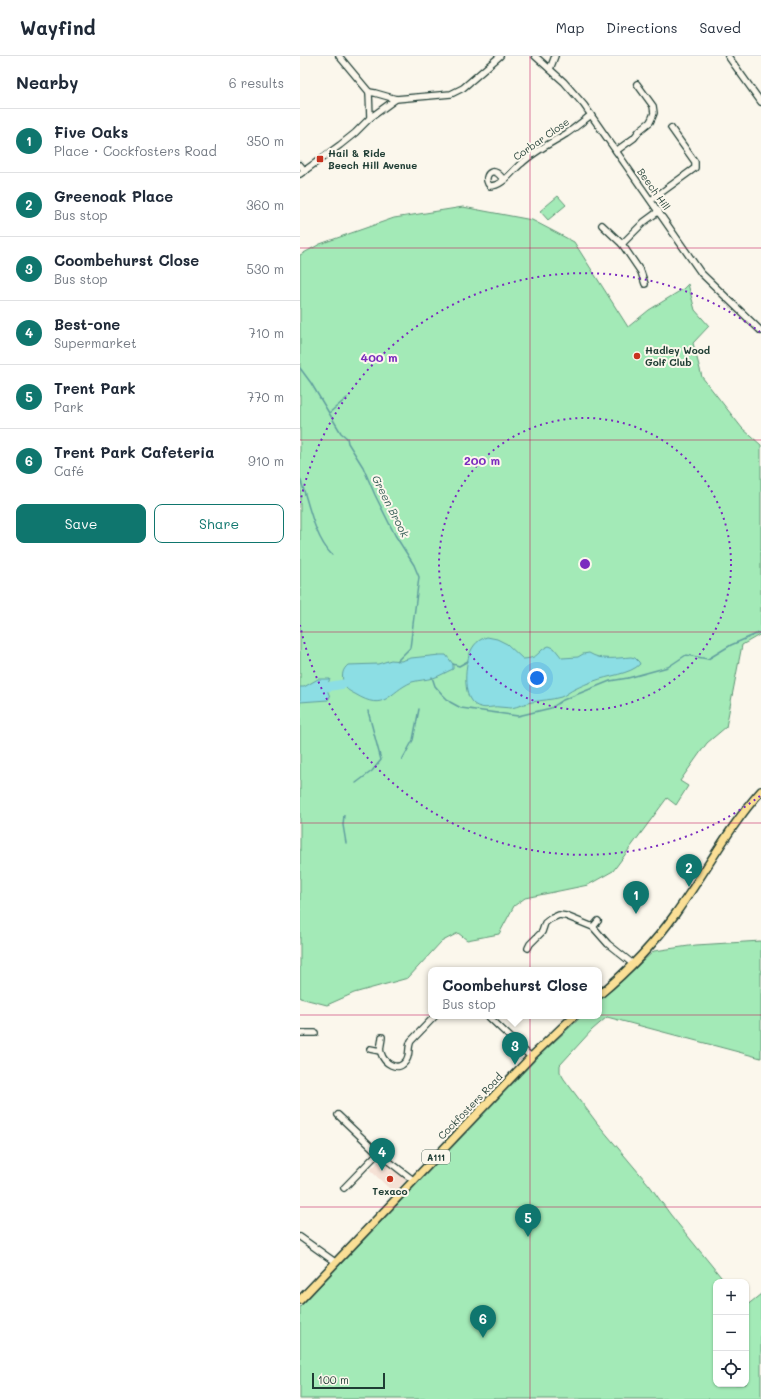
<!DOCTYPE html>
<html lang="en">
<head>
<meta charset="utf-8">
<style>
  body { margin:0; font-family:Mali,sans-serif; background:#f6f6f7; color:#1f2937 }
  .controls { position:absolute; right:12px; bottom:12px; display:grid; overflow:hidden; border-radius:8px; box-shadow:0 1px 3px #0004 }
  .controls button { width:36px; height:36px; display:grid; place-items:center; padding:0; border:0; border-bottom:1px solid #e0e1e3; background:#fff; color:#1f2937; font:20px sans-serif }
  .scale { position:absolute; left:12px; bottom:10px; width:73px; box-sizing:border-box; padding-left:4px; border:2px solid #1f3d34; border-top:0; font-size:11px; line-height:14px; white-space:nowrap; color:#1f3d34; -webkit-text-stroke:3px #fbf7ec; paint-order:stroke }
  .you { position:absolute; left:237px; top:622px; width:14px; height:14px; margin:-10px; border:3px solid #fff; border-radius:50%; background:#1a73e8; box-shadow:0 0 0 6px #1a73e833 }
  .badge { display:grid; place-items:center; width:26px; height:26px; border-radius:50%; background:#0f766e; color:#fff; font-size:13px; font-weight:700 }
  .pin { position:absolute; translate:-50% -33px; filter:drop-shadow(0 1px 2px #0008) }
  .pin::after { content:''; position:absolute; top:21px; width:14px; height:12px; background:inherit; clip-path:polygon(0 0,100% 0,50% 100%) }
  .popup { position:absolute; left:128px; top:911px; width:174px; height:52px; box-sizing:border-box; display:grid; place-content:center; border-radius:8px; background:#fff; filter:drop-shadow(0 1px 3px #0005); font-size:13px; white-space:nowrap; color:#747a83 }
  .popup b { font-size:15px; color:#1f2937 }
  .popup::after { content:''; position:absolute; left:50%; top:100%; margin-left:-8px; border:8px solid transparent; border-top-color:#fff }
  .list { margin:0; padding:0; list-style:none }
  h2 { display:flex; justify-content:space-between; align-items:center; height:52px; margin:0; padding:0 16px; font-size:17px }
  h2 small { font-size:13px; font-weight:400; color:#747a83 }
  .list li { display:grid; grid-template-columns:26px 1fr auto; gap:12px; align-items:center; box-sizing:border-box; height:64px; padding:0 16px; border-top:1px solid #e0e1e3 }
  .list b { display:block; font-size:15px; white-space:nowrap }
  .list p { margin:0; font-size:13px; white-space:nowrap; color:#747a83 }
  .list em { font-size:13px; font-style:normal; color:#747a83 }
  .actions { display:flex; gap:8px; padding:12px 16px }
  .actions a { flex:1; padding:9px 0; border:1px solid #0f766e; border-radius:8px; text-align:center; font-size:14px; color:#0f766e }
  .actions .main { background:#0f766e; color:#fff }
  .icon { flex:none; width:22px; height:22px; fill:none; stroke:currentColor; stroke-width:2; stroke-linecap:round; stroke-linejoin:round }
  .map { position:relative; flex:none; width:461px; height:1343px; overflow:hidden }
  header { display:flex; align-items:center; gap:24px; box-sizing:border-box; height:56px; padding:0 20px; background:#fff; border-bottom:1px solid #e0e1e3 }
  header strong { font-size:19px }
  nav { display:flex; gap:22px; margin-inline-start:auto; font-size:14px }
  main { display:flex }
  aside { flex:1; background:#fff }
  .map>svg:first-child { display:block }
</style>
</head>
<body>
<header>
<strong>Wayfind</strong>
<nav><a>Map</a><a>Directions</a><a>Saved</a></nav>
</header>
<main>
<aside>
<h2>Nearby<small>6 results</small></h2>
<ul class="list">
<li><span class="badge">1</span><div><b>Five Oaks</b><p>Place · Cockfosters Road</p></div><em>350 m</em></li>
<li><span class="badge">2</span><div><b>Greenoak Place</b><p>Bus stop</p></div><em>360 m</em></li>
<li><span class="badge">3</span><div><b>Coombehurst Close</b><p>Bus stop</p></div><em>530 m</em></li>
<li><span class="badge">4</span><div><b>Best-one</b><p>Supermarket</p></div><em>710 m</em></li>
<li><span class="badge">5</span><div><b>Trent Park</b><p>Park</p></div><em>770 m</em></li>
<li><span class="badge">6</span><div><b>Trent Park Cafeteria</b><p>Café</p></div><em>910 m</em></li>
</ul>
<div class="actions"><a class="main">Save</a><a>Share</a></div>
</aside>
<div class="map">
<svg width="461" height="1343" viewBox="0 0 461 1343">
  <rect width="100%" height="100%" fill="#fbf7ec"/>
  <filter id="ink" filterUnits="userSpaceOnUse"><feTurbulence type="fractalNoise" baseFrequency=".025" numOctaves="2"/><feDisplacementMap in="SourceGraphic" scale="8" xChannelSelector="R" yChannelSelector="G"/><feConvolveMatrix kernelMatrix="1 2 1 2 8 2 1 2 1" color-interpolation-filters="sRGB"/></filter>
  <g filter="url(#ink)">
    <path fill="#f5e1d5" d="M80 1104 107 1123 94 1137 70 1114Z"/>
    <g fill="#a3eab7" stroke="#619476">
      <path d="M258 140 266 149 248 164 240 155Z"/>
      <path d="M163 151 232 164 274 186 328 271 349 254 383 233 388 228 395 254 409 270 393 287 402 321 442 372 461 389V578L442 589 426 671 407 687 380 725 388 730 376 749 367 742 313 815 288 829 225 842 214 850 199 878 167 884 158 877 141 886 108 922 54 937 27 949 0 942V199L20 188 94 162Z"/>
      <path d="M461 885V1002L307 961 292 974 260 1009V1016L264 1023 297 1067 350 1130 370 1158 425 1226H416V1328H446V1250L461 1238V1343H0V1251L239 1000 282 960H299V945L354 895 396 889Z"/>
    </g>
    <g fill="#8cdee4" stroke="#609e9e">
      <path d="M187 581 197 583 207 588 223 603C241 602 236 595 249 590L254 592 262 602 278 601 283 598 289 597C302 605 316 602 331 601L335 602 339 606 340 608C331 618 307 620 294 625 288 627 281 630 275 633 270 635 266 639 261 641 251 644 242 644 232 646 225 647 218 651 211 652 207 652 203 651 199 651 193 650 186 653 181 651 162 648 165 616 168 603 171 592 176 584 187 581Z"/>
      <path d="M140 599H146L153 608V613C146 616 140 620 133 622 126 624 119 624 112 626 88 636 86 657 55 638 49 635 45 633 43 626 42 619 42 614 48 609L78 608 91 604 101 605 111 602Z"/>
      <path d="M18 623H30L26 631 30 641 28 644 0 646V631H4Z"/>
    </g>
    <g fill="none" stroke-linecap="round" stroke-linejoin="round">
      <g stroke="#609e9e" stroke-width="1.5">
        <path d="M0 312 11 327 41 377 47 382 48 387 63 411 75 439 95 479 114 509 119 521 110 592 97 605"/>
        <path d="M29 357 47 342"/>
        <path d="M0 422C8 445 14 481 32 499"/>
        <path d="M153 608 159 610 168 605"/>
        <path d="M132 621 135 630 142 638 150 646 161 652 218 660 251 652 263 644 310 625 328 622 368 611 386 599 408 603 431 589 461 576"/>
        <path d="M102 704 113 684 119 653"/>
        <path d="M56 727 72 715 81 704 68 655"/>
        <path d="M44 759 43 769 46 787"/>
      </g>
      <path stroke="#8cdee4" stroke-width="9" d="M26 631 44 628"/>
      <defs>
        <g id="minor">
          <path d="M39 0 69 36 70 62"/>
          <path d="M235 0 264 26 284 49 401 217 461 275"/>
          <path d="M428 0 461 46"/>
          <path d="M250 13 255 0"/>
          <path d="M69 36 75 37 96 43 151 38 163 32 200 0"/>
          <path d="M316 95 334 82 340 74 350 66 352 62 354 57 353 50 337 28"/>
          <path d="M0 109 5 115"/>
          <path d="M0 118 40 89 55 77 70 62 96 43"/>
          <path d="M204 124C202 122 199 118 197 117 187 112 184 125 190 130 204 130 212 114 222 107 235 95 251 87 266 78 275 72 283 65 291 59"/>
          <path d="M351 144 395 112V106L371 72"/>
          <path d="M302 169 322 188"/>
          <path d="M345 228 341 216 322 188 344 166 359 155"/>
          <path d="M293 871 298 865"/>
          <path d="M228 892 230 888 242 876 245 867 250 863 259 859 266 860 293 871 308 888 333 908"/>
          <path d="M188 960 231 1001"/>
          <path d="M0 977H15"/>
          <path d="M82 981C82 986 79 992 81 997 84 1007 97 1016 105 1006 111 1000 107 992 111 985L135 960"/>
          <path d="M70 993 80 995"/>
          <path d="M38 1059 78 1097 113 1124"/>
          <path d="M44 1132 78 1097"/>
          <path d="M0 1181 35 1206"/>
        </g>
        <g id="major">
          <path d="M299 939C328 915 354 888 376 857 405 817 428 772 461 735"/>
          <path d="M0 1244 231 1001 274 960"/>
        </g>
      </defs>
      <use href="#minor" stroke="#1f3d34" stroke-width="8"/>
      <use href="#major" stroke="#1f3d34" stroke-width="10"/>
      <use href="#minor" stroke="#fbf7ec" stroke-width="5.5"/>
      <use href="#major" stroke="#fadf96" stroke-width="7"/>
    </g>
  </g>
  <path fill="none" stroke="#c2185b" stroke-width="1" stroke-opacity="0.55" d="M230 0V1343M0 192H461M0 384H461M0 576H461M0 767H461M0 959H461M0 1151H461"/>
  <g fill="none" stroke="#7b2cbf" stroke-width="2" stroke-dasharray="2 4">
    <circle cx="285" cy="508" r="146"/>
    <path d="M460 740A291 291 0 0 1 0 569M0 447A291 291 0 0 1 460 276"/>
  </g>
  <g fill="#c8321e" stroke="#fbf7ec" stroke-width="1.5">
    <rect x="16" y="99" width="8" height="8" rx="2"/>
    <circle cx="337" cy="300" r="4"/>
    <circle cx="90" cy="1123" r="4"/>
  </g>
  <g text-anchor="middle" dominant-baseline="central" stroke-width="4" stroke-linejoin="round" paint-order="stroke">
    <rect fill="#fbf7ec" stroke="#61756b" stroke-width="1" x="122" y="1094" width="28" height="14" rx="3"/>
    <g font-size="9" font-weight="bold" fill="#1f3d34">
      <text x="136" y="1101">A111</text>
    </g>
    <g font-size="10" fill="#1f3d34" stroke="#fbf7ec">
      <text transform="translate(241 83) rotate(-35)">Corbar Close</text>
      <text transform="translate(354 133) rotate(55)">Beech Hill</text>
      <text transform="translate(170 1050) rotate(-46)">Cockfosters Road</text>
    </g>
    <g font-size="10" font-weight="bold" fill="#1f3d34" stroke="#fbf7ec" text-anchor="start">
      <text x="28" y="97">Hail &amp; Ride<tspan x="28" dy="12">Beech Hill Avenue</tspan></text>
      <text x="345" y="294">Hadley Wood<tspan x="345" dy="12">Golf Club</tspan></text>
      <text x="90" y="1135" text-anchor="middle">Texaco</text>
    </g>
    <g font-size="11" font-style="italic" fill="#355d57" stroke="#fbf7ec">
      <text transform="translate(91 450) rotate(63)">Green Brook</text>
    </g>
  </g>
  <circle cx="285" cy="508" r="6" fill="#7b2cbf" stroke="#fbf7ec" stroke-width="2"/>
  <g font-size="12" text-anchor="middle" font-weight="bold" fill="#7b2cbf" stroke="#fbf7ec" stroke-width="4" stroke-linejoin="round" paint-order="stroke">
    <text x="79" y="306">400 m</text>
    <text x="182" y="409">200 m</text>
  </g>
</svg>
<div class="controls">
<button>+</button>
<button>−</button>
<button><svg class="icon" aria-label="locate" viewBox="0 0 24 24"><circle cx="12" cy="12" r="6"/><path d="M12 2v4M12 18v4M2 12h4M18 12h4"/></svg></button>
</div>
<div class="scale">100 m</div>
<div class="you"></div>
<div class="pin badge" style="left:336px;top:858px">1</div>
<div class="pin badge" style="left:389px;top:831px">2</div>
<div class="pin badge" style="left:215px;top:1009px">3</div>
<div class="popup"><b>Coombehurst Close</b>Bus stop</div>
<div class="pin badge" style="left:82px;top:1115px">4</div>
<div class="pin badge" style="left:228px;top:1181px">5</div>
<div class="pin badge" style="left:183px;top:1282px">6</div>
</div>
</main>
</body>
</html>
